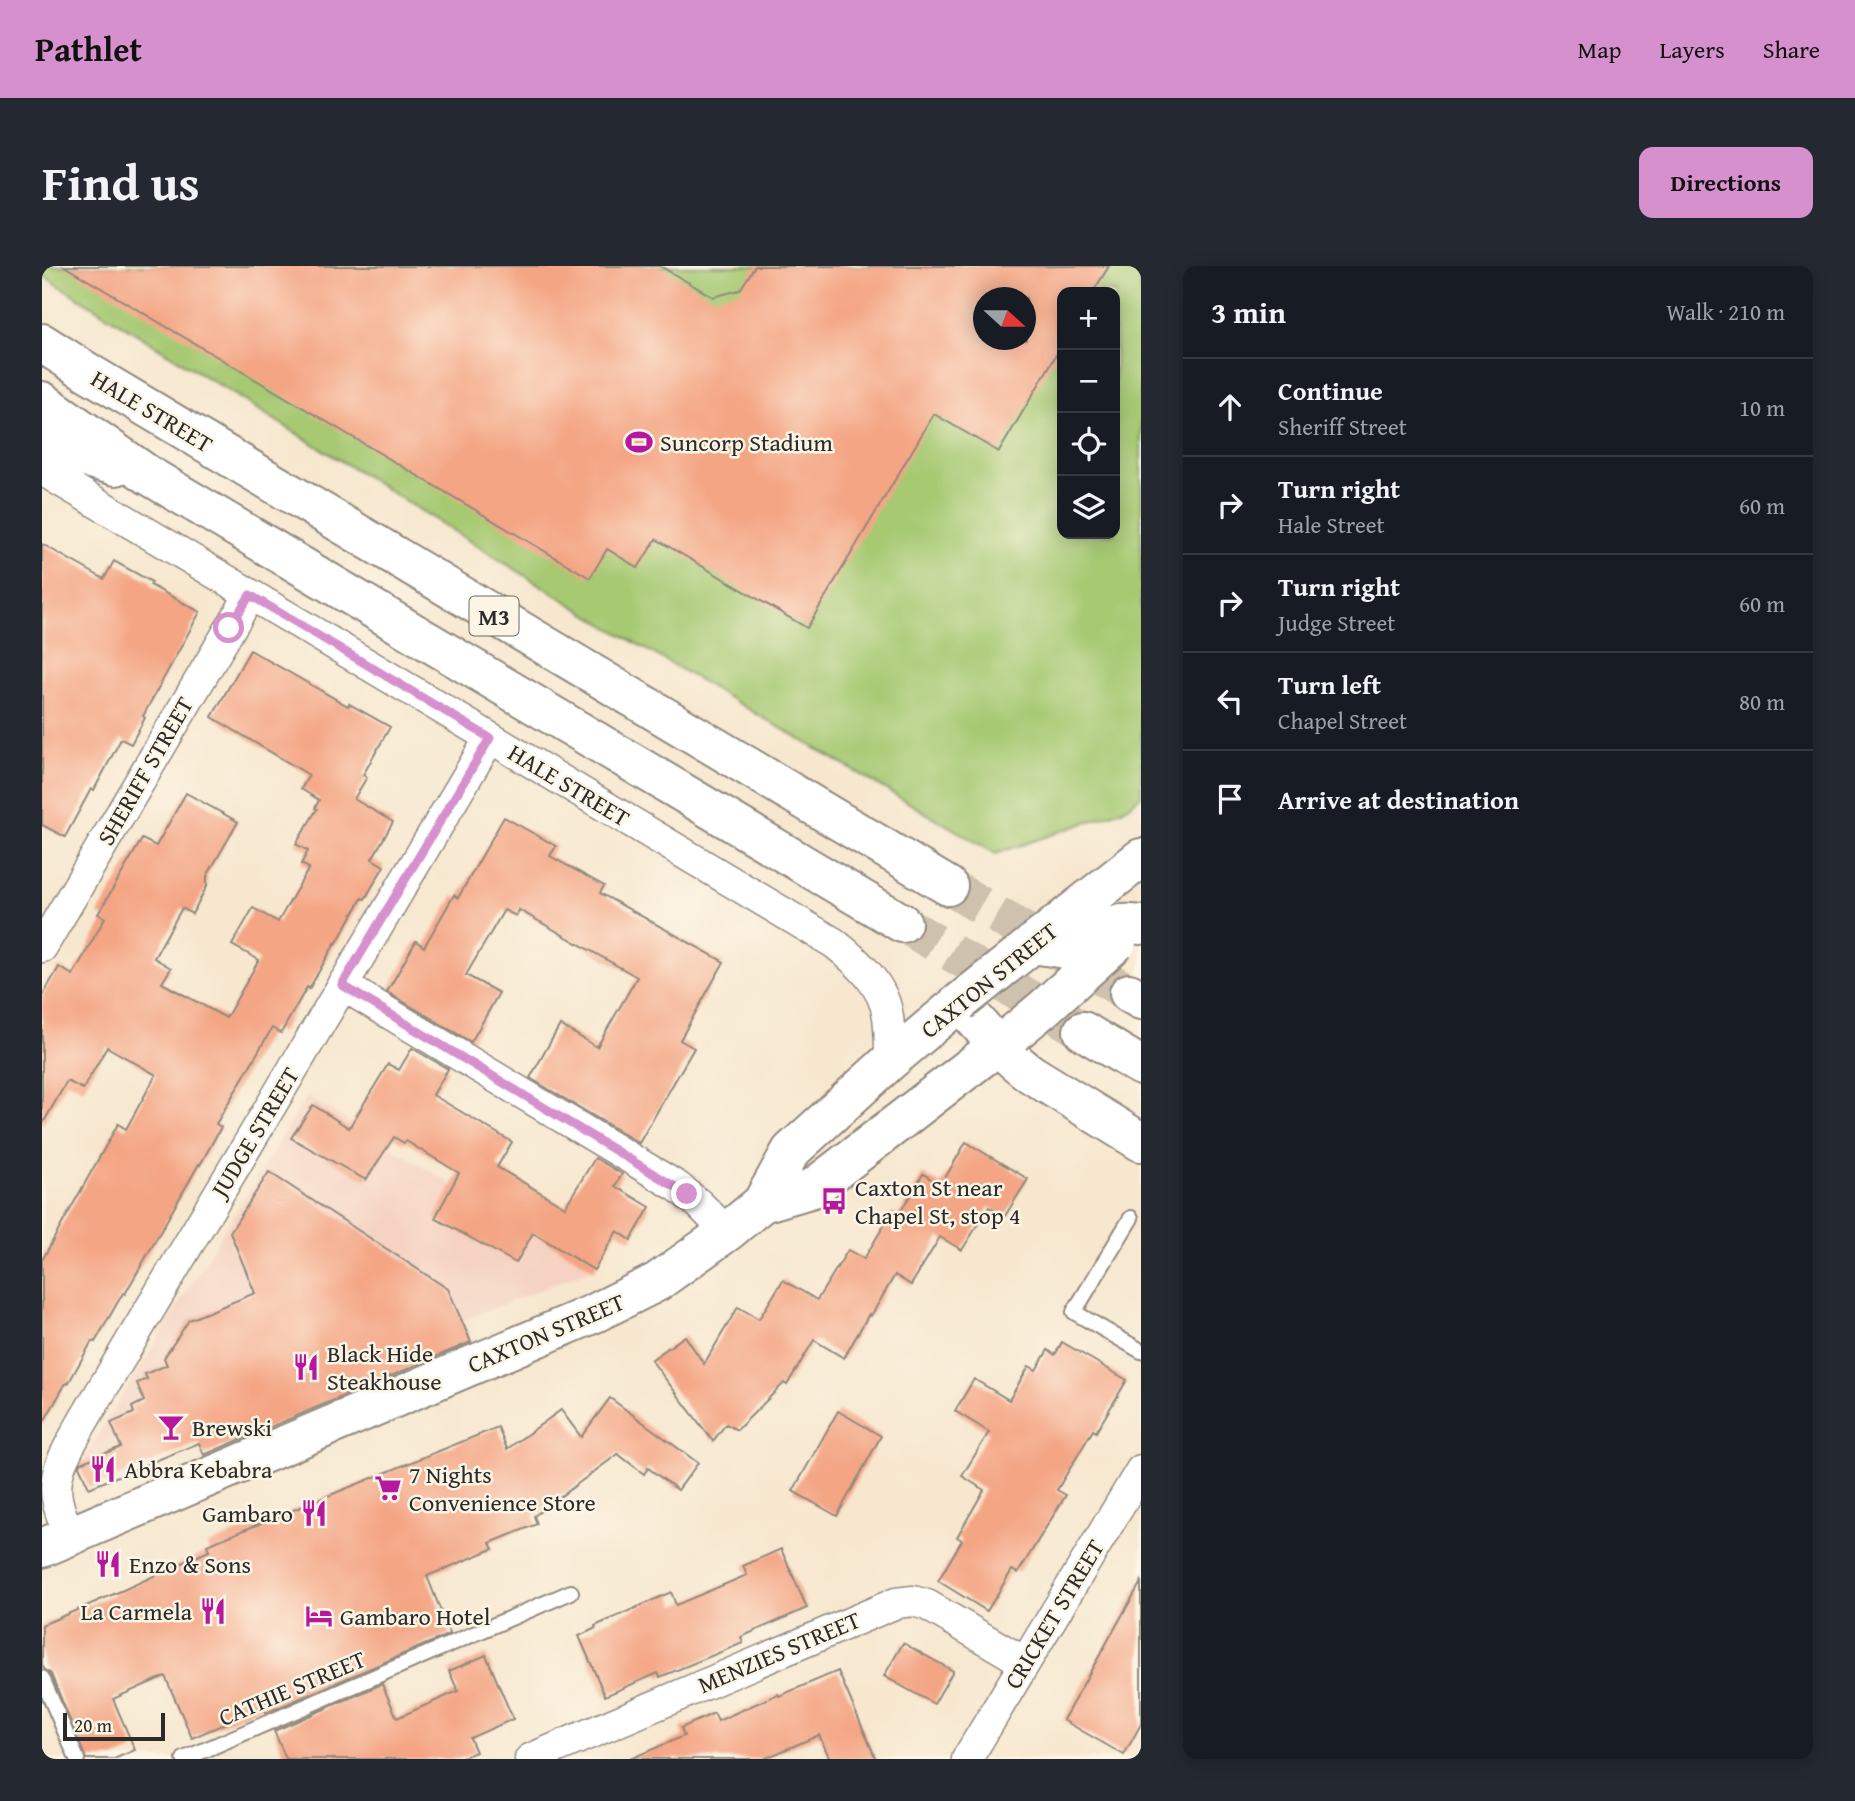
<!DOCTYPE html>
<html lang="en">
<head>
<meta charset="utf-8">
<style>
  body { margin:0; font-family:"Gentium Book Plus",serif; background:#242831; color:#f1f3f6 }
  .controls { position:absolute; right:21px; top:21px; display:grid; overflow:hidden; border-radius:14px; box-shadow:0 4px 18px #0003 }
  .controls button { width:63px; height:63px; display:grid; place-items:center; padding:0; border:0; border-bottom:2px solid #363941; background:#171b24; color:#f1f3f6; font:35px sans-serif }
  .compass { position:absolute; left:931px; top:21px; width:63px; height:63px; border-radius:50%; background:#171b24; box-shadow:0 4px 18px #0003; rotate:111deg }
  .scale { position:absolute; left:21px; bottom:18px; width:102px; box-sizing:border-box; padding-left:7px; border:4px solid #2b2b2b; border-top:0; font-size:19px; line-height:24px; white-space:nowrap; color:#2b2b2b; -webkit-text-stroke:5px #fcf5e5; paint-order:stroke }
  .stop { position:absolute; width:21px; height:21px; margin:-16px; border:5px solid #d690ce; border-radius:50%; background:#fff }
  .stop.end { background:#d690ce; border-color:#fff; box-shadow:0 2px 7px #0008 }
  .list { margin:0; padding:0; list-style:none }
  h2 { display:flex; justify-content:space-between; align-items:center; height:91px; margin:0; padding:0 28px; font-size:30px }
  h2 small { font-size:23px; font-weight:400; color:#9ea1a6 }
  .list li { display:grid; grid-template-columns:46px 1fr auto; gap:21px; align-items:center; box-sizing:border-box; height:98px; padding:0 28px; border-top:2px solid #363941 }
  .list b { display:block; font-size:26px; white-space:nowrap }
  .list p { margin:0; font-size:23px; white-space:nowrap; color:#9ea1a6 }
  .list em { font-size:23px; font-style:normal; color:#9ea1a6 }
  .icon { flex:none; width:38px; height:38px; fill:none; stroke:currentColor; stroke-width:2; stroke-linecap:round; stroke-linejoin:round }
  .map { position:relative; flex:none; width:1099px; height:1493px; overflow:hidden; border-radius:14px }
  header { display:flex; align-items:center; gap:42px; box-sizing:border-box; height:98px; padding:0 35px; background:#d690ce; color:#111 }
  header strong { font-size:33px }
  nav { display:flex; gap:38px; margin-inline-start:auto; font-size:24px }
  .intro { display:flex; align-items:center; justify-content:space-between; box-sizing:border-box; height:168px; padding:0 42px }
  h1 { margin:0; font-size:49px }
  .button { padding:18px 32px; border-radius:14px; background:#d690ce; color:#111; font-size:24px; font-weight:700 }
  main { display:flex; gap:42px; padding:0 42px }
  aside { flex:1; background:#171b24; border-radius:14px; box-shadow:0 4px 18px #0003 }
  .map>svg:first-child { display:block }
</style>
</head>
<body>
<header>
<strong>Pathlet</strong>
<nav><a>Map</a><a>Layers</a><a>Share</a></nav>
</header>
<div class="intro"><h1>Find us</h1><a class="button">Directions</a></div>
<main>
<div class="map">
<svg width="1099" height="1493" viewBox="0 0 1099 1493">
  <rect width="100%" height="100%" fill="#fcf5e5"/>
  <filter id="ink" filterUnits="userSpaceOnUse"><feTurbulence type="fractalNoise" baseFrequency=".0143" numOctaves="2"/><feDisplacementMap in="SourceGraphic" scale="14" xChannelSelector="R" yChannelSelector="G"/><feConvolveMatrix kernelMatrix="1 2 1 2 8 2 1 2 1" color-interpolation-filters="sRGB"/></filter>
  <filter id="wash" filterUnits="userSpaceOnUse"><feTurbulence type="fractalNoise" baseFrequency=".00686" numOctaves="4" result="noise"/><feDisplacementMap in="SourceGraphic" scale="28" xChannelSelector="R" yChannelSelector="G"/><feGaussianBlur stdDeviation="1.57" result="paint"/><feColorMatrix in="noise" values="0 0 0 0 0 0 0 0 0 0 0 0 0 0 0 0 0 1.4 0 .05"/><feComposite in="paint" operator="in"/></filter>
  <g filter="url(#wash)">
    <rect width="100%" height="100%" fill="#f7e7cf"/>
    <path fill="#f5d2c2" d="M265 830 549 1003 427 1052 51 1215 42 1192Z"/>
    <path fill="#a6c972" stroke="#687a4e" stroke-width="2" fill-rule="evenodd" d="M0 0H1099V530L1080 544 954 588 561 358 0 9ZM1020 26H1073V268H1020ZM942 32H984V74H942Z"/>
    <g id="blocks">
      <g fill="#f4a584" fill-rule="evenodd">
        <path d="M22 0H618L671 31 698 24 713 0H1067L1051 26H1020V79L957 186 892 148 765 362 614 273 596 302 565 283 548 312ZM942 32H984V74H942Z"/>
        <path d="M0 278 62 313 72 295 110 316 108 319 158 346 101 450 103 452 89 478 79 473 52 524 49 523 23 571 0 559Z"/>
        <path d="M208 384 306 440 307 438 348 461 321 509 325 511 312 533 351 556 330 593 342 600 323 633 320 632 294 678 293 677 267 723 265 721 239 767 230 762 174 858 179 861 158 899 157 898 83 1028 81 1027 53 1076 50 1075 26 1118 24 1117 0 1159V994L76 858 84 863 114 809 65 781 41 823 25 815 0 859V730L17 701 31 709 63 652 56 648 100 573 114 580 144 527 196 556 165 610V620L150 648 140 642 112 692 129 702 120 717 184 752 217 694 190 679 211 642 236 656 267 602 259 598 266 585 254 578 275 543 273 542 277 534 259 523 267 509 170 451Z"/>
        <path d="M462 551 514 580 508 590 562 620 558 627 682 696 638 774 652 782 597 877 488 812 518 759 555 781 595 711 477 644 474 650 462 644 424 709 457 727 429 776 345 726 374 675 382 681 412 629 416 632Z"/>
        <path d="M370 782 406 803 391 829 470 876 455 901 523 941 553 892 580 908 573 920 608 941 589 974 575 965 552 1004 491 967 474 997 393 952 417 907 364 875 362 877 352 871 324 914 249 872 271 839 307 862 346 798 357 804Z"/>
        <path d="M924 876 986 913 963 950 947 941 920 984 898 971 869 1019 853 1009 829 1050 827 1048 802 1092 772 1074 745 1119 742 1117 695 1164 684 1158 671 1175 609 1094 643 1070 662 1098 696 1041 717 1053 741 1014 775 1034 806 984 822 993 850 946 856 950 881 908 899 919Z"/>
        <path d="M227 906 406 1023 429 1076 162 1189 157 1177 47 1222 37 1200 38 1197 79 1181 69 1157 92 1147 90 1141 102 1135 95 1117 105 1113 103 1108 125 1099 122 1092 147 1054 213 1027 188 966Z"/>
        <path d="M1020 1076 1085 1114 1054 1166 1051 1164 1015 1224 1024 1229 976 1307 970 1304 945 1345 896 1315 920 1274 915 1271 942 1224 920 1210 947 1166 913 1145 932 1113 967 1134 987 1100 994 1104 1006 1084 1013 1089Z"/>
        <path d="M568 1132 656 1197 636 1224 606 1202 602 1208 576 1188 492 1250 495 1258 448 1277 451 1283 385 1310 408 1368 224 1447 221 1441 150 1472 123 1410 71 1433 93 1484 72 1493H44L9 1408 2 1403 0 1398V1359L79 1325 167 1285 165 1279 456 1161 465 1183 519 1144 539 1171Z"/>
        <path d="M796 1145 839 1170 795 1250 751 1225Z"/>
        <path d="M739 1283 765 1342 699 1371 701 1377 618 1411 616 1407 563 1430 537 1370 554 1362 553 1360 629 1326 634 1339 705 1309 701 1300Z"/>
        <path d="M1099 1316V1458L1082 1489 1021 1454Z"/>
        <path d="M861 1377 911 1405 892 1438 842 1410Z"/>
        <path d="M444 1389 471 1453 428 1472 434 1486 417 1493H244L232 1465 340 1418 355 1452 416 1425 407 1405Z"/>
        <path d="M796 1405 834 1493H788L777 1469 722 1493H588L642 1470 639 1462 672 1447 676 1455 736 1428 737 1430Z"/>
      </g>
    </g>
  </g>
  <g filter="url(#ink)">
    <use href="#blocks" fill-opacity="0" stroke="#91897d" stroke-width="2"/>
    <g fill="none" stroke-linecap="round" stroke-linejoin="round">
      <g stroke="#cec1ae" stroke-width="38" stroke-dasharray="38 19" stroke-linecap="butt">
        <path d="M906 620 1087 727"/>
        <path d="M860 657 1041 765"/>
      </g>
      <defs>
        <g id="lane">
          <path d="M1089 952 1032 1046 1099 1085"/>
          <path d="M0 1412 35 1493"/>
          <path d="M142 1493 529 1326"/>
        </g>
        <g id="street">
          <path d="M0 204 792 677C816 696 842 719 846 751 848 765 848 780 848 795"/>
          <path d="M0 681 208 329"/>
          <path d="M300 719 636 921 657 938 685 966"/>
          <path d="M28 1269C24 1259 18 1248 16 1237 8 1207 27 1182 40 1157L448 472"/>
          <path d="M488 1493 854 1337 871 1335 885 1339 982 1396"/>
          <path d="M925 1493 1099 1204"/>
        </g>
        <g id="secondary">
          <path d="M1028 648 1099 592"/>
          <path d="M720 937 771 922 971 768"/>
          <path d="M0 1282 553 1047 615 1016 685 966 720 937 749 885 848 795 918 736"/>
        </g>
        <g id="highway">
          <path d="M0 77 47 107 906 620"/>
          <path d="M0 135 106 209 860 657"/>
          <path d="M0 171 30 188 74 200"/>
          <path d="M1053 663C1069 658 1083 656 1099 659"/>
          <path d="M1087 727 1099 734"/>
          <path d="M918 736C940 762 961 788 989 808L1099 876"/>
          <path d="M1041 765 1099 800"/>
        </g>
      </defs>
      <use href="#lane" stroke="#91897d" stroke-width="18"/>
      <use href="#street" stroke="#91897d" stroke-width="33"/>
      <use href="#secondary" stroke="#91897d" stroke-width="42"/>
      <use href="#highway" stroke="#91897d" stroke-width="42"/>
      <use href="#lane" stroke="#fff" stroke-width="14"/>
      <use href="#street" stroke="#fff" stroke-width="30"/>
      <use href="#secondary" stroke="#fff" stroke-width="38"/>
      <use href="#highway" stroke="#fff" stroke-width="38"/>
      <defs>
        <g id="secondary-bridge">
          <path d="M918 736 1028 648"/>
          <path d="M971 768 1002 742 1075 676"/>
        </g>
        <path id="highway-bridge" d="M990 678 1024 683 1040 670 1053 663"/>
      </defs>
      <use href="#secondary-bridge" stroke="#91897d" stroke-width="42" stroke-linecap="butt"/>
      <use href="#highway-bridge" stroke="#91897d" stroke-width="42" stroke-linecap="butt"/>
      <use href="#secondary-bridge" stroke="#fff" stroke-width="38"/>
      <use href="#highway-bridge" stroke="#fff" stroke-width="38"/>
    </g>
  </g>
  <g fill="none" stroke-linecap="round" stroke-linejoin="round" filter="url(#ink)">
    <path stroke="#d690ce" stroke-width="9" d="M187 362 208 329 448 472 300 719 645 928"/>
  </g>
  <defs>
    <symbol id="stadium-bare" viewBox="-9 -9 18 18"><path d="M0-5a6.5 5 0 1 0 0 10a6.5 5 0 1 0 0-10ZM-3.5-1.8h7v3.6h-7Z" fill="#b5179e" stroke="#fcf5e5" stroke-width="2.5" paint-order="stroke"/></symbol>
    <symbol id="bus-bare" viewBox="-9 -9 18 18"><path d="M-5-6H5V4H4V6H2V4H-2V6H-4V4H-5ZM-3.5-4V0h7V-4ZM-3.5 1.2v1.5H-2V1.2ZM2 1.2v1.5H3.5V1.2Z" fill="#b5179e" stroke="#fcf5e5" stroke-width="2.5" paint-order="stroke"/></symbol>
    <symbol id="restaurant-bare" viewBox="-9 -9 18 18"><path d="M-5-6h1v4h1v-4h1v4h1v-4h1v5L-1.5 .5V6h-2V.5L-5-1ZM5-6V6H3V1.5H1.5Q1.5-4 5-6Z" fill="#b5179e" stroke="#fcf5e5" stroke-width="2.5" paint-order="stroke"/></symbol>
    <symbol id="bar-bare" viewBox="-9 -9 18 18"><path d="M-6-5H6L.8 .8V4.5H3.5V6h-7V4.5H-.8V.8Z" fill="#b5179e" stroke="#fcf5e5" stroke-width="2.5" paint-order="stroke"/></symbol>
    <symbol id="supermarket-bare" viewBox="-9 -9 18 18"><path d="M-6-5.5h2.5l.6 2H6L4.5 2H-2.5L-4.4-4H-6ZM-1.5 3.2a1.3 1.3 0 1 0 .1 0ZM3 3.2a1.3 1.3 0 1 0 .1 0Z" fill="#b5179e" stroke="#fcf5e5" stroke-width="2.5" paint-order="stroke"/></symbol>
    <symbol id="hotel-bare" viewBox="-9 -9 18 18"><path d="M-6-4.5h1.5V1H6V5H4.5V3h-9V5H-6ZM-4 0a1.8 1.8 0 1 1 3.6 0ZM.5 0V-2.5h3Q6-2.5 6 0Z" fill="#b5179e" stroke="#fcf5e5" stroke-width="2.5" paint-order="stroke"/></symbol>
  </defs>
  <g fill-rule="evenodd">
    <use href="#stadium-bare" x="578" y="157" width="38" height="38"/>
    <use href="#bus-bare" x="773" y="916" width="38" height="38"/>
    <use href="#restaurant-bare" x="245" y="1082" width="38" height="38"/>
    <use href="#bar-bare" x="110" y="1142" width="38" height="38"/>
    <use href="#restaurant-bare" x="42" y="1184" width="38" height="38"/>
    <use href="#supermarket-bare" x="327" y="1203" width="38" height="38"/>
    <use href="#restaurant-bare" x="253" y="1228" width="38" height="38"/>
    <use href="#restaurant-bare" x="47" y="1279" width="38" height="38"/>
    <use href="#restaurant-bare" x="152" y="1326" width="38" height="38"/>
    <use href="#hotel-bare" x="258" y="1331" width="38" height="38"/>
  </g>
  <g text-anchor="middle" dominant-baseline="central" stroke-width="5" stroke-linejoin="round" paint-order="stroke">
    <rect fill="#fcf5e5" stroke="#6a6863" stroke-width="2" x="427.5" y="330.5" width="49" height="39" rx="5"/>
    <g font-size="23" font-weight="bold" fill="#2b2b2b">
      <text x="452" y="350">M3</text>
    </g>
    <g font-size="24" fill="#2b2b2b" stroke="#fcf5e5">
      <text transform="translate(110 145) rotate(31)">HALE STREET</text>
      <text transform="translate(103 505) rotate(-60)">SHERIFF STREET</text>
      <text transform="translate(527 519) rotate(31)">HALE STREET</text>
      <text transform="translate(947 714) rotate(-39)">CAXTON STREET</text>
      <text transform="translate(213 866) rotate(-59)">JUDGE STREET</text>
      <text transform="translate(504 1067) rotate(-23)">CAXTON STREET</text>
      <text transform="translate(1012 1348) rotate(-59)">CRICKET STREET</text>
      <text transform="translate(737 1386) rotate(-23)">MENZIES STREET</text>
      <text transform="translate(250 1422) rotate(-23)">CATHIE STREET</text>
    </g>
    <g font-size="24" fill="#2b2b2b" stroke="#fcf5e5" text-anchor="start">
      <text x="618" y="176">Suncorp Stadium</text>
      <text x="813" y="921">Caxton St near<tspan x="813" dy="28">Chapel St, stop 4</tspan></text>
      <text x="285" y="1087">Black Hide<tspan x="285" dy="28">Steakhouse</tspan></text>
      <text x="150" y="1161">Brewski</text>
      <text x="82" y="1203">Abbra Kebabra</text>
      <text x="367" y="1208">7 Nights<tspan x="367" dy="28">Convenience Store</tspan></text>
      <text x="251" y="1247" text-anchor="end">Gambaro</text>
      <text x="87" y="1298">Enzo &amp; Sons</text>
      <text x="150" y="1345" text-anchor="end">La Carmela</text>
      <text x="298" y="1350">Gambaro Hotel</text>
    </g>
  </g>
</svg>
<div class="controls">
<button>+</button>
<button>−</button>
<button><svg class="icon" aria-label="locate" viewBox="0 0 24 24"><circle cx="12" cy="12" r="6"/><path d="M12 2v4M12 18v4M2 12h4M18 12h4"/></svg></button>
<button><svg class="icon" aria-label="layers" viewBox="0 0 24 24"><path d="M12 4l9 5-9 5-9-5zM3 14l9 5 9-5"/></svg></button>
</div>
<svg class="compass" viewBox="-18 -18 36 36"><path d="M0-13l5 13h-10z" fill="#e53935"/><path d="M0 13l5-13h-10z" fill="#9ea1a6"/></svg>
<div class="scale">20 m</div>
<div class="stop" style="left:187px;top:362px"></div>
<div class="stop end" style="left:645px;top:928px"></div>
</div>
<aside>
<h2>3 min<small>Walk · 210 m</small></h2>
<ul class="list">
<li><svg class="icon" aria-label="ahead" viewBox="0 0 24 24"><path d="M12 20V5M6 11l6-6 6 6"/></svg><div><b>Continue</b><p>Sheriff Street</p></div><em>10 m</em></li>
<li><svg class="icon" aria-label="right" viewBox="0 0 24 24"><path d="M7 20v-9h11M14 6l5 5-5 5"/></svg><div><b>Turn right</b><p>Hale Street</p></div><em>60 m</em></li>
<li><svg class="icon" aria-label="right" viewBox="0 0 24 24"><path d="M7 20v-9h11M14 6l5 5-5 5"/></svg><div><b>Turn right</b><p>Judge Street</p></div><em>60 m</em></li>
<li><svg class="icon" aria-label="left" viewBox="0 0 24 24"><path d="M17 20v-9H6M10 6l-5 5 5 5"/></svg><div><b>Turn left</b><p>Chapel Street</p></div><em>80 m</em></li>
<li><svg class="icon" aria-label="arrive" viewBox="0 0 24 24"><path d="M6 21V4h12l-3 4 3 4H6"/></svg><div><b>Arrive at destination</b></div></li>
</ul>
</aside>
</main>
</body>
</html>
